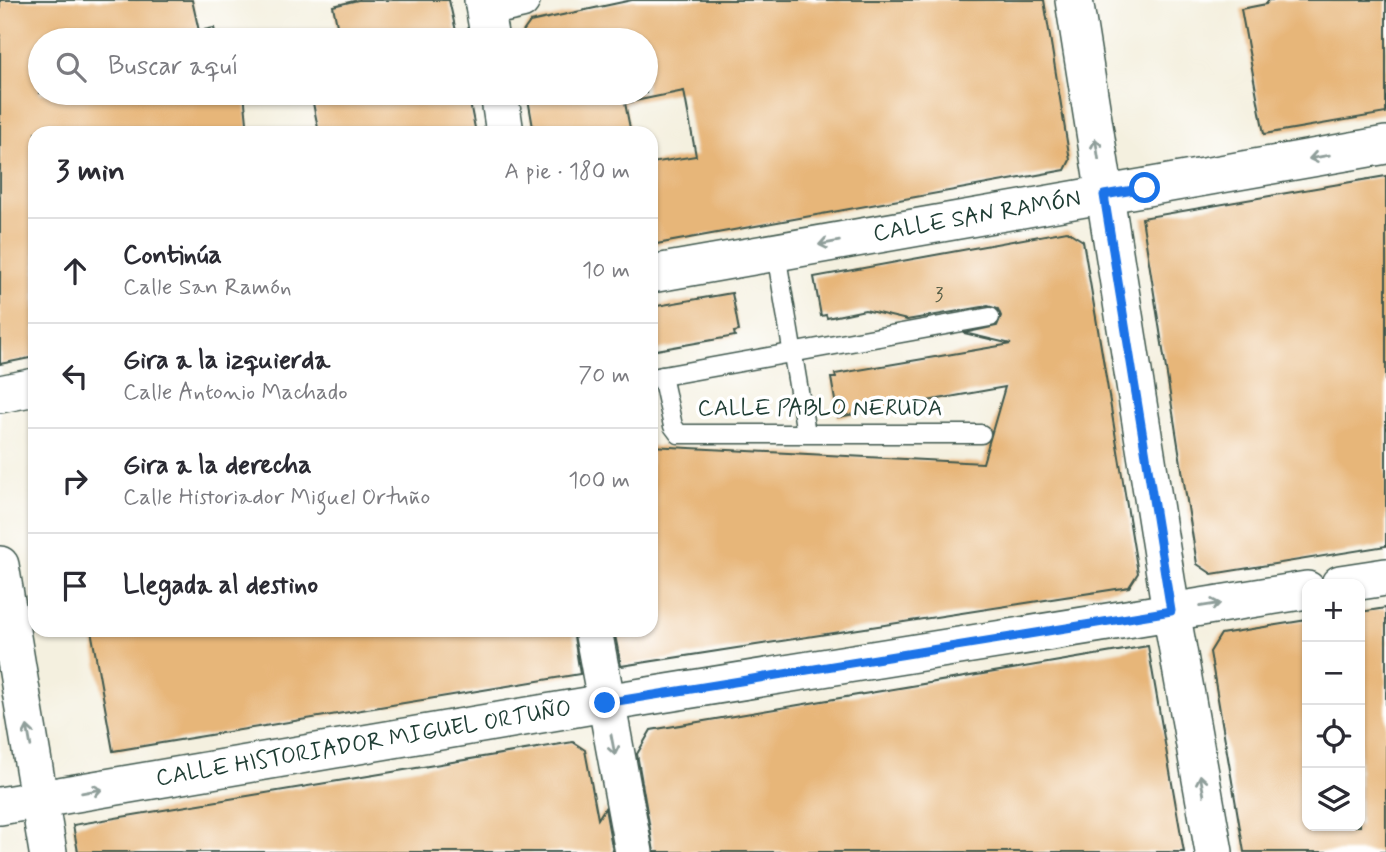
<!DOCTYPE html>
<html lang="es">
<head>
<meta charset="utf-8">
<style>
  body { margin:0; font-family:Mynerve,sans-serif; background:#f2f2f3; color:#2b2b33 }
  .controls { position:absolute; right:21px; bottom:21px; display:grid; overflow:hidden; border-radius:14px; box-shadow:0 2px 5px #0004 }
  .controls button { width:63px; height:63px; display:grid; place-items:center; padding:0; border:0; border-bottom:2px solid #e1e1e2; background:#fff; color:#2b2b33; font:35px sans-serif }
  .stop { position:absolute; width:21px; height:21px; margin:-16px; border:5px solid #1a73e8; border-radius:50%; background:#fff }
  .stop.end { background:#1a73e8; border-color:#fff; box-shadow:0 2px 7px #0008 }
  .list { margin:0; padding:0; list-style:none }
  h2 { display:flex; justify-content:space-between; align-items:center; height:91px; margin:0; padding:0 28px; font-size:30px }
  h2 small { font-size:23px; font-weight:400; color:#7c7c81 }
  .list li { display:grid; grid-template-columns:46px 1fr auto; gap:21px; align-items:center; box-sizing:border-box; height:105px; padding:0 28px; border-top:2px solid #e1e1e2 }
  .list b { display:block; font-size:26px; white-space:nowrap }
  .list p { margin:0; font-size:23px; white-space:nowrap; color:#7c7c81 }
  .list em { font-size:23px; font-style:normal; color:#7c7c81 }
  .icon { flex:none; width:38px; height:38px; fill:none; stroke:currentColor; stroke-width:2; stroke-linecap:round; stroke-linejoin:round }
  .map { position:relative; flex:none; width:1386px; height:852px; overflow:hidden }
  .search { position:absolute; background:#fff; box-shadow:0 2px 5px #0004; left:28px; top:28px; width:630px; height:77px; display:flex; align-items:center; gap:18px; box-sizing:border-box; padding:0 24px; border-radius:38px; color:#7c7c81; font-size:26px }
  .panel { position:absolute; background:#fff; box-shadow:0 2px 5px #0004; left:28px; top:126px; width:630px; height:511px; border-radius:21px }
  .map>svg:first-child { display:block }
</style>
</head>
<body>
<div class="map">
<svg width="1386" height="852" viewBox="0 0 1386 852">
  <rect width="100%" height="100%" fill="#fff"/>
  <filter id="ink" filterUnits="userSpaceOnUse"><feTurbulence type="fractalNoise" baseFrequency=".0143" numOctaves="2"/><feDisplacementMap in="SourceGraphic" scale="14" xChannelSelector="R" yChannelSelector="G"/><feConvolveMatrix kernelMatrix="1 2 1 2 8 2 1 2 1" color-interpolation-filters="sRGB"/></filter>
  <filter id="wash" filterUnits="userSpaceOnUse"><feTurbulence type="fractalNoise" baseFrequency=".00686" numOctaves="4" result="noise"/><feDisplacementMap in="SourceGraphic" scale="28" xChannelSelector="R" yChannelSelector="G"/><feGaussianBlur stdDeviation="1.57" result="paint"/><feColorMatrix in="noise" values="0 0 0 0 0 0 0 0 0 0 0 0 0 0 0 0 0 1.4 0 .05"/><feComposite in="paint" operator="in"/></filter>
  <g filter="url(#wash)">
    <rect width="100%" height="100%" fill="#f4f0df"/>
    <g id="blocks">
      <g fill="#e7b679">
        <path d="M0 0H192L199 31 214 28 217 40H40V93H244L248 133H35V357L0 364Z"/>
        <path d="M358 0H449L458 40H340L333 6Z"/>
        <path d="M632 0H1044L1070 160 1065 170 651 245V163L696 156 684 91 625 103 631 133H534L527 93H646V40H517L530 22Z"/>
        <path d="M1269 0H1386V113L1264 134 1241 9 1266 4Z"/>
        <path d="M335 93H468L476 133H319L312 98Z"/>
        <path d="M1386 176V546L1212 574 1197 564 1142 218Z"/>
        <path d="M1067 231 1083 241 1102 353 1138 573 1129 587 621 666 614 630H651V446L983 463 1005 387 838 417 831 378H836L835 374 1011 344 964 333 997 326 1001 316 998 309 988 306 907 320 865 310 827 318 826 315 821 316 814 277Z"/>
        <path d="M732 293 739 331 734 332 735 336 651 351V307Z"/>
        <path d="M1386 608V852H1244L1210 652 1221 634 1307 620V826H1360V612Z"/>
        <path d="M91 630H573L580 674 113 751Z"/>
        <path d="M1148 646 1184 852H654L637 754 651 730Z"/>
        <path d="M573 742 585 750 598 819 605 808 613 852H78L73 825Z"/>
      </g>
    </g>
  </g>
  <g filter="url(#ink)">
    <use href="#blocks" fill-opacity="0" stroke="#3f584e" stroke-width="2"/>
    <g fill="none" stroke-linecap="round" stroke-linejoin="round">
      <defs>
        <g id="service">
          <path d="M776 253 806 433"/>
          <path d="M662 376 673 426 679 434H981"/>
          <path d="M652 378 990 317"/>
        </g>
        <g id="minor">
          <path d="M483 0 490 40"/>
          <path d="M1074 0 1171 611 1214 852"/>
          <path d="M485 8 521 0"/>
          <path d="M499 93 505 133"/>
          <path id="s1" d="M651 274 1386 145"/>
          <path d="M0 394 35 387"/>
          <path d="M0 565 48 852"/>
          <path d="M1340 584 1386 577"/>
          <path d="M593 630 634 852"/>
          <path id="s2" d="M0 806 605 703 1307 590"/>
        </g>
      </defs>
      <use href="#service" stroke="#3f584e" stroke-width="21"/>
      <use href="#minor" stroke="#3f584e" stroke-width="40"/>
      <use href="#service" stroke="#fff" stroke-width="18"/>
      <use href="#minor" stroke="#fff" stroke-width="37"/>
    </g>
    <defs><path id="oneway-shaft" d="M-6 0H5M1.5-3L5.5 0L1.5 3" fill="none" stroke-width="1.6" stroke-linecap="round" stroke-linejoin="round" transform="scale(1.75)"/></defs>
    <g stroke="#8f9e9a">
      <use href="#oneway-shaft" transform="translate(1097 149) rotate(-99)"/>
      <use href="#oneway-shaft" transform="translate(1319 157) rotate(170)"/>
      <use href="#oneway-shaft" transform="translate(829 243) rotate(170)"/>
      <use href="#oneway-shaft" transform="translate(1210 605) rotate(-9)"/>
      <use href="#oneway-shaft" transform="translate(29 736) rotate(-100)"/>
      <use href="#oneway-shaft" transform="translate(613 745) rotate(79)"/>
      <use href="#oneway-shaft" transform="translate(1202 785) rotate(-100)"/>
      <use href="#oneway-shaft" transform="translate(92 791) rotate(-10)"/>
    </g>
  </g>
  <g fill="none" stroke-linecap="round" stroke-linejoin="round" filter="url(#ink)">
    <path stroke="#1a73e8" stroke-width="9" d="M605 703 1171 611 1104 195 1145 188"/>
  </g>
  <g text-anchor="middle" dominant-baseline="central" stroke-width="7" stroke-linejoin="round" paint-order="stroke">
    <g font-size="19" fill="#515b45">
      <text x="939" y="295">3</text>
    </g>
    <g font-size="23" fill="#1f3d34" stroke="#fff">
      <text stroke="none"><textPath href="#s1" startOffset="331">CALLE SAN RAMÓN</textPath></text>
      <text x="820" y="409">CALLE PABLO NERUDA</text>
      <text stroke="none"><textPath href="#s2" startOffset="369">CALLE HISTORIADOR MIGUEL ORTUÑO</textPath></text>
    </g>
  </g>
</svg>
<div class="controls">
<button>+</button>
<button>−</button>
<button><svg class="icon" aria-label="locate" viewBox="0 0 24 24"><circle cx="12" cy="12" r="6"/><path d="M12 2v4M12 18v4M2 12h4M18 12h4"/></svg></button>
<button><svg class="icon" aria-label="layers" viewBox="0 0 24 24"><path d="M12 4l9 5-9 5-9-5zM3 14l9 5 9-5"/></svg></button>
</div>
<div class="stop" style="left:1145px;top:188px"></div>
<div class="stop end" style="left:605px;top:703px"></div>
<div class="search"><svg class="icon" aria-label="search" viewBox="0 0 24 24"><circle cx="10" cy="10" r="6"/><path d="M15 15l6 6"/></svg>Buscar aquí</div>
<section class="panel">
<h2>3 min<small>A pie · 180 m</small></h2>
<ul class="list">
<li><svg class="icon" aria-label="ahead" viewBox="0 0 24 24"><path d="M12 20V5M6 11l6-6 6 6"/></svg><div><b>Continúa</b><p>Calle San Ramón</p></div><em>10 m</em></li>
<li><svg class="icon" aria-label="left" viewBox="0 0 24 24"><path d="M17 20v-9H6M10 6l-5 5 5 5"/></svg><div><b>Gira a la izquierda</b><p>Calle Antonio Machado</p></div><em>70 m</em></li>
<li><svg class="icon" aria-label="right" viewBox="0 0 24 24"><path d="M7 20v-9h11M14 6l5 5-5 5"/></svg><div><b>Gira a la derecha</b><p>Calle Historiador Miguel Ortuño</p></div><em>100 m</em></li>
<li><svg class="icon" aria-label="arrive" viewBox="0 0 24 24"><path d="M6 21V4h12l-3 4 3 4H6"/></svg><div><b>Llegada al destino</b></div></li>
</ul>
</section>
</div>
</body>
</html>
